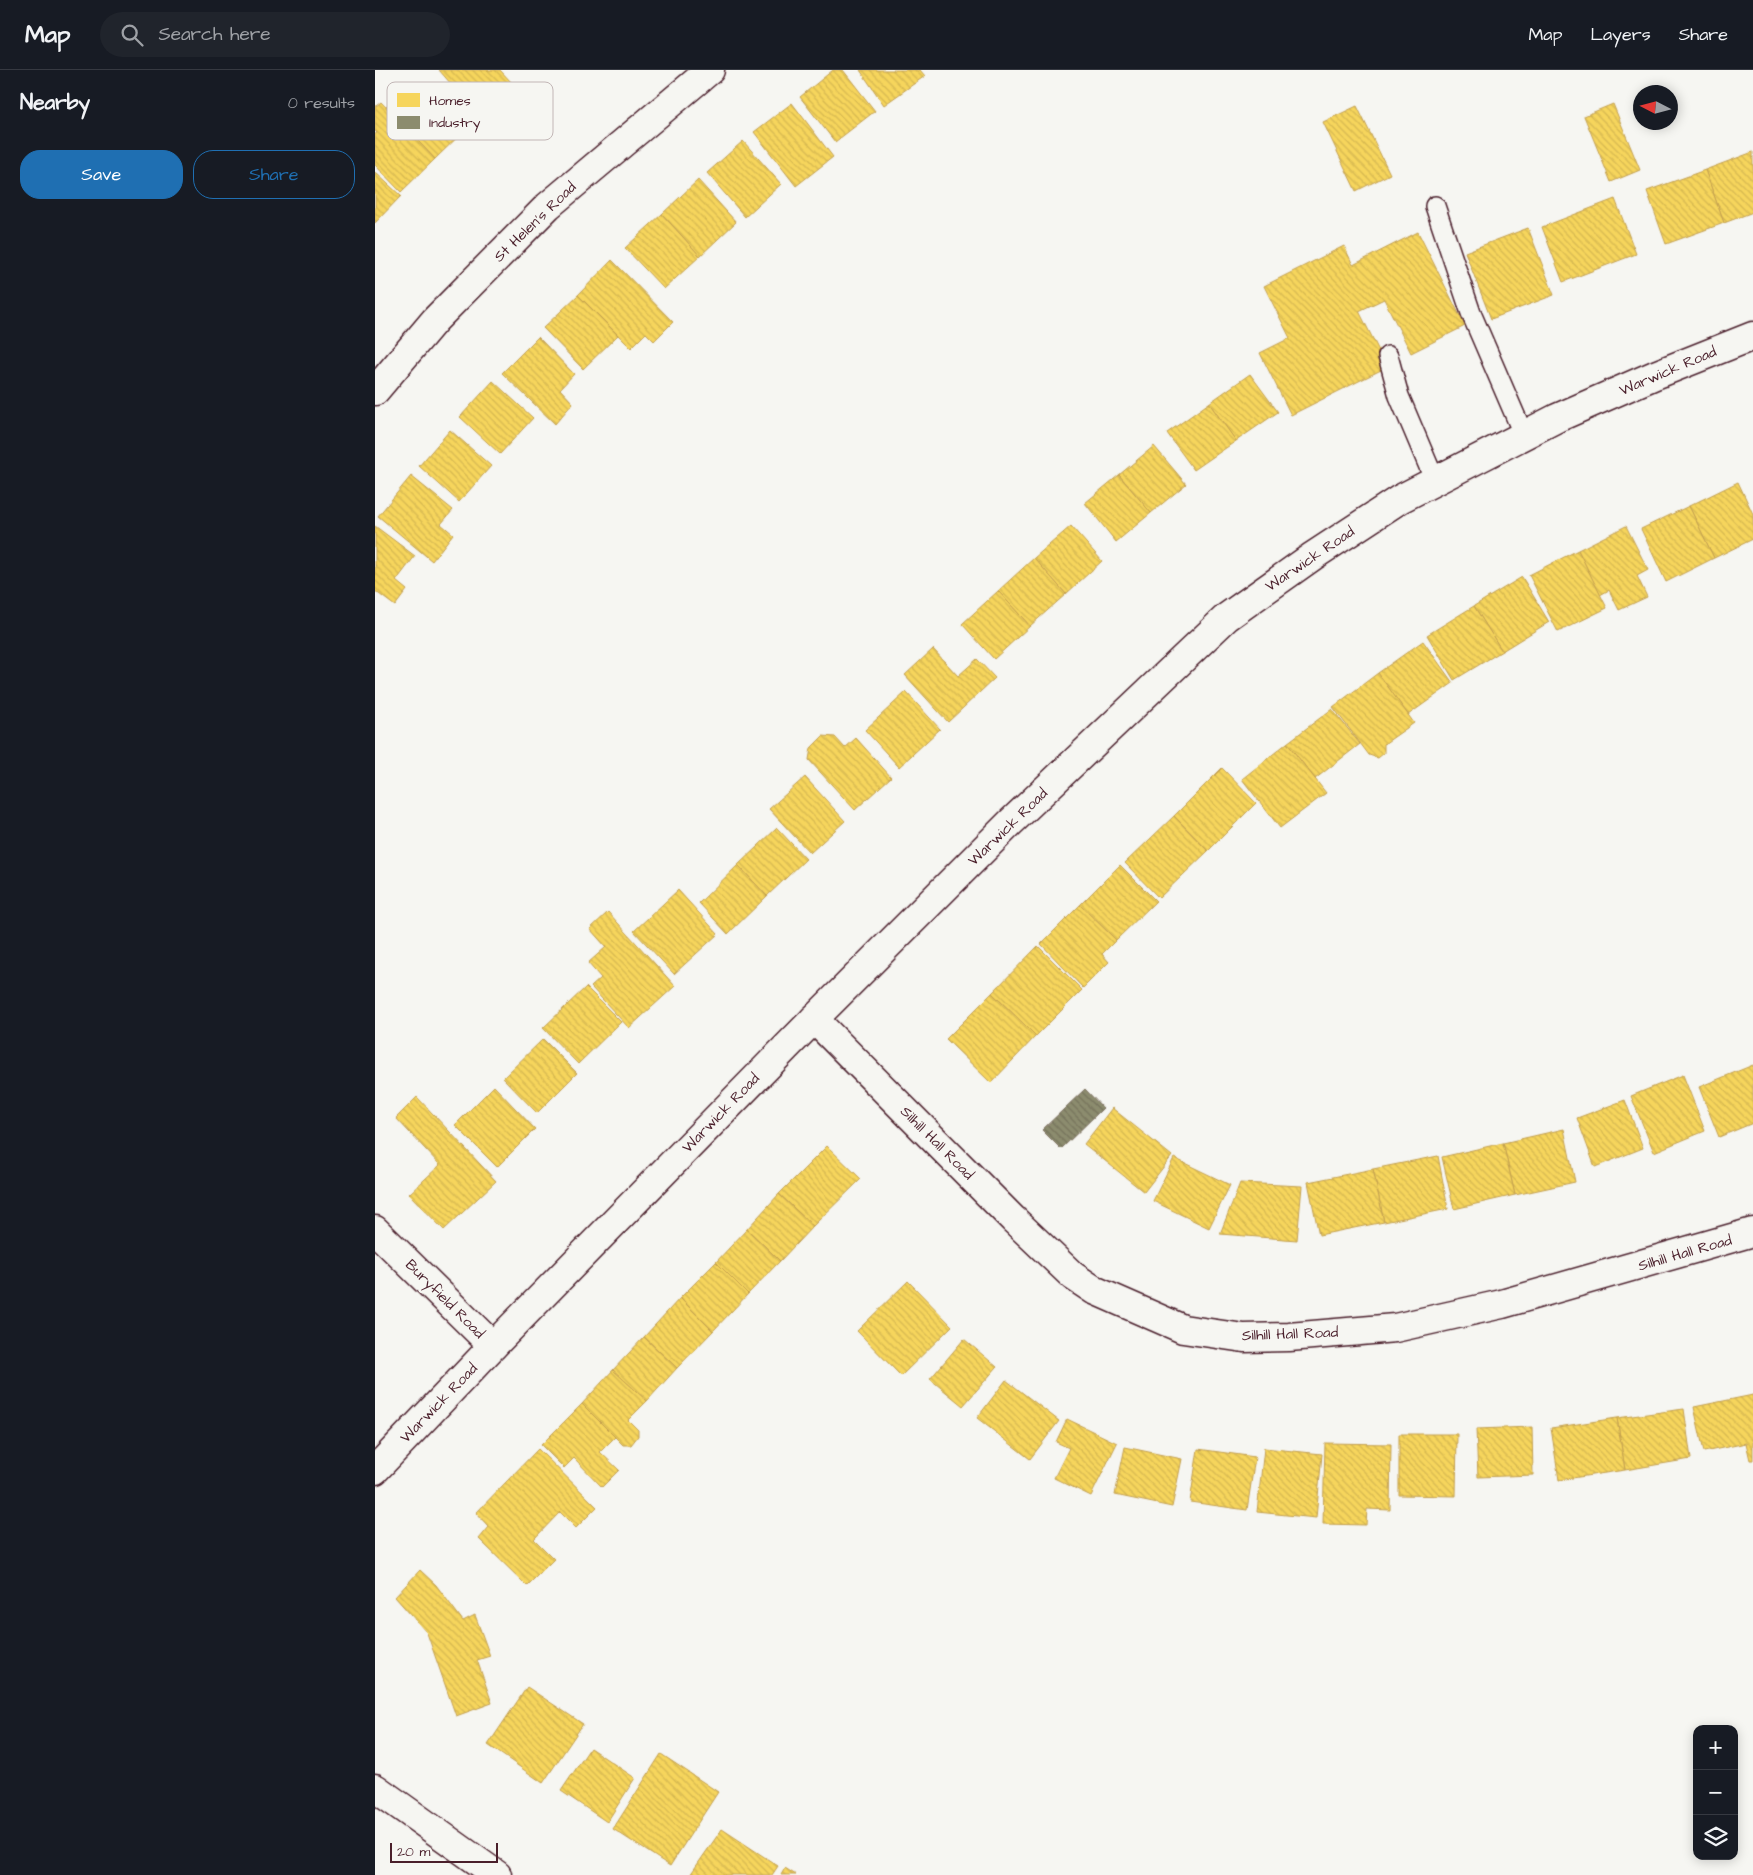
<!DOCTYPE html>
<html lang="en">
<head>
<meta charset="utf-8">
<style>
  body { margin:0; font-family:"Architects Daughter",sans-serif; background:#20242c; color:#f1f3f6 }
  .controls { position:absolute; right:15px; bottom:15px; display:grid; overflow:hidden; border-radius:10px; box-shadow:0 2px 12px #0003 }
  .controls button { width:45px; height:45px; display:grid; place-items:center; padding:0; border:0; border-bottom:1px solid #363941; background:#171b24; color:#f1f3f6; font:25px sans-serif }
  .compass { position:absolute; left:1258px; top:15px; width:45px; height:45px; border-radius:50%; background:#171b24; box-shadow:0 2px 12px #0003; rotate:276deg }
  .scale { position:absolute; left:15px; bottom:12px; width:108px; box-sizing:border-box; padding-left:5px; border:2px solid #4a1f2b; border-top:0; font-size:14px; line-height:18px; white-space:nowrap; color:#4a1f2b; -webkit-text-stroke:4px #f6f6f2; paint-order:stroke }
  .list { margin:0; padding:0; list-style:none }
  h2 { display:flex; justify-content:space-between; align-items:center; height:65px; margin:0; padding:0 20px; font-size:21px }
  h2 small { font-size:16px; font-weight:400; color:#9ea1a6 }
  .actions { display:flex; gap:10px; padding:15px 20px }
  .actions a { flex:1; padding:11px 0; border:1px solid #1f6fb2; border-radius:20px; text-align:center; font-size:18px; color:#1f6fb2 }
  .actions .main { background:#1f6fb2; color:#fff }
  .icon { flex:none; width:28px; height:28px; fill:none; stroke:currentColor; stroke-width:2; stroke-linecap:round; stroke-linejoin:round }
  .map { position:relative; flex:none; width:1378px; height:1805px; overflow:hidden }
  header { display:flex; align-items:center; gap:30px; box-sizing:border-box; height:70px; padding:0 25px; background:#171b24; border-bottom:1px solid #363941 }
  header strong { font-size:24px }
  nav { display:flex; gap:28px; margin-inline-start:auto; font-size:18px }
  .search { width:350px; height:45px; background:#20242c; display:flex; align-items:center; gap:12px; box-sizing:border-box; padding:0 18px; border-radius:28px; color:#9ea1a6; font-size:19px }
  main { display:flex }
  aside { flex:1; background:#171b24 }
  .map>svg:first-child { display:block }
</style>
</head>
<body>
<header>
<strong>Map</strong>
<div class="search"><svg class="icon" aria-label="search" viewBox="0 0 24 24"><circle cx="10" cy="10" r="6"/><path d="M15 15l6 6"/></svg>Search here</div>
<nav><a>Map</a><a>Layers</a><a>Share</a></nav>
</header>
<main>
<aside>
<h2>Nearby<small>0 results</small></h2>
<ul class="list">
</ul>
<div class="actions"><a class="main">Save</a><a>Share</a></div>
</aside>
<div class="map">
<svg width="1378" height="1805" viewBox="0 0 1378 1805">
  <defs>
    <pattern id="homes-back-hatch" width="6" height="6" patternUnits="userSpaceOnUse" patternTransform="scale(1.25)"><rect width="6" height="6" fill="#f6d55c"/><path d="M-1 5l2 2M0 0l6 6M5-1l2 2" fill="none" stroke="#d4b650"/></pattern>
    <pattern id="industry-back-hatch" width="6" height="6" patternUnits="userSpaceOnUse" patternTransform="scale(1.25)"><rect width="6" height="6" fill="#8c8c6e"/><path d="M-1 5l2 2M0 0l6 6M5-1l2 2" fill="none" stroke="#74725b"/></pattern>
  </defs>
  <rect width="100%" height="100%" fill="#f6f6f2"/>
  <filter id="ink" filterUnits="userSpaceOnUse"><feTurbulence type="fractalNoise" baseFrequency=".02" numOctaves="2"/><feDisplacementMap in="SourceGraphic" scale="10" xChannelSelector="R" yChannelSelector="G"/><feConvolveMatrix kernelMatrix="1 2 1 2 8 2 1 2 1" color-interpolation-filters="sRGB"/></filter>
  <g filter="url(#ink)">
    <g fill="url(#homes-back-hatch)" stroke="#c29e4d">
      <path d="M64 0H125L137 13 101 43Z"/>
      <path d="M458 0H468L500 41 460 72 425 27Z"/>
      <path d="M485 0H545L550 6 509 35Z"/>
      <path d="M36 13 50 28 60 19 95 55 60 89 11 37Z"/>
      <path d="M6 32 60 89 26 122 0 95V64L2 63 0 61V37Z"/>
      <path d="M417 33 458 87 421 116 379 62Z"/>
      <path d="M1238 34 1265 100 1236 112 1209 46Z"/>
      <path d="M982 36 1015 104 981 121 948 52Z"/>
      <path d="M368 71 406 114 370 147 332 103Z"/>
      <path d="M1378 82V142L1349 153 1330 100Z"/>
      <path d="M1330 100 1349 153 1291 174 1272 121Z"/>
      <path d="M0 102 26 126 0 153Z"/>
      <path d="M323 110 361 152 325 186 287 144Z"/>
      <path d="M1240 129 1261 184 1188 212 1167 157Z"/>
      <path d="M287 144 325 186 289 219 250 178Z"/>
      <path d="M1153 158 1179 225 1116 249 1090 182Z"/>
      <path d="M1043 162 1090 256 1036 283 1009 229 984 241 1012 297 916 345 885 283 915 268 889 216 969 176 978 195Z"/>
      <path d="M237 190 298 252 279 271 271 263 256 278 203 225Z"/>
      <path d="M203 225 243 265 208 299 168 258Z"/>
      <path d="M163 267 199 304 185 319 198 333 180 354 127 303Z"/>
      <path d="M875 304 903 342 861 371 834 333Z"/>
      <path d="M118 311 158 348 125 384 85 347Z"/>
      <path d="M834 333 861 371 819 400 792 363Z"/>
      <path d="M75 360 116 396 84 432 44 396Z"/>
      <path d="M779 376 811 414 776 443 744 405Z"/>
      <path d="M744 405 776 443 741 472 710 433Z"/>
      <path d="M36 406 78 440 66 454 78 464 57 491 3 446Z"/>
      <path d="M1363 412 1378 444V469L1339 488 1314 436Z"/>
      <path d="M1314 436 1339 488 1291 512 1266 459Z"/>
      <path d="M0 456 40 486 21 511 32 520 20 536 0 521Z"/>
      <path d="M696 456 727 491 691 524 659 488Z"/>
      <path d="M1251 456 1273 500 1262 506 1272 527 1244 540 1234 520 1225 525 1203 480Z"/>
      <path d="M1203 480 1232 538 1183 562 1154 505Z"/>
      <path d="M659 488 691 524 655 556 623 521Z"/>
      <path d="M1147 507 1174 552 1127 581 1099 536Z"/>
      <path d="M623 521 655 556 619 589 587 554Z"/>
      <path d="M1099 536 1127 581 1079 610 1052 565Z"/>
      <path d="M1048 571 1078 613 1033 645 1003 603Z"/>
      <path d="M558 579 583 606 602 589 620 608 573 652 530 605Z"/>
      <path d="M1003 603 1039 653 1009 674V683L1003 688 994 685 958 637Z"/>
      <path d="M531 622 565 659 524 697 490 660Z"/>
      <path d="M957 639 985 674 940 709 912 673Z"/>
      <path d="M448 666 460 667 470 678 481 668 516 707 480 740 434 690 436 678Z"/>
      <path d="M912 673 951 723 905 758 867 709Z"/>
      <path d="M847 698 881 733 833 781 799 746Z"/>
      <path d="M430 707 470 751 435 783 394 739Z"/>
      <path d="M799 746 833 781 784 828 750 793Z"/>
      <path d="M402 758 431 789 392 826 363 795Z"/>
      <path d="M363 795 392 826 353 864 324 833Z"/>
      <path d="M745 795 781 831 741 870 705 835Z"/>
      <path d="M303 820 343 864 299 904 259 861Z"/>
      <path d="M705 835 741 870 727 884 734 892 708 918 666 874Z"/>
      <path d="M233 842 300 916 254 958 216 917 226 908 213 893 231 877 215 859Z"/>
      <path d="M663 876 707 920 661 966 617 923Z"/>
      <path d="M211 917 246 952 203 994 168 958Z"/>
      <path d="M617 923 661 966 616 1013 571 969Z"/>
      <path d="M168 969 202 1003 162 1043 128 1008Z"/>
      <path d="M1378 995V1053L1344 1067 1324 1017Z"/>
      <path d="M1308 1005 1330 1061 1279 1082 1256 1026Z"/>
      <path d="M119 1016 160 1059 122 1097 80 1055Z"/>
      <path d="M42 1027 121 1111 69 1160 34 1124 65 1095 21 1048Z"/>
      <path d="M1250 1030 1268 1078 1220 1097 1202 1048Z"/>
      <path d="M737 1038 797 1086 769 1122 709 1074Z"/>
      <path d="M1189 1059 1200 1112 1140 1125 1128 1073Z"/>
      <path d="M1128 1073 1140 1125 1079 1139 1067 1087Z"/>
      <path d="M452 1076 486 1109 438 1156 404 1124Z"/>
      <path d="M1063 1086 1073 1139 1009 1152 998 1099Z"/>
      <path d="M799 1088 855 1115 834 1158 778 1131Z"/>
      <path d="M998 1099 1009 1152 944 1165 933 1112Z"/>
      <path d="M865 1113 927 1116 922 1170 845 1164Z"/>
      <path d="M404 1124 438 1156 405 1191 372 1159Z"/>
      <path d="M372 1159 405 1191 373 1224 341 1192Z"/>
      <path d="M341 1192 373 1224 338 1261 305 1228Z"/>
      <path d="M533 1211 577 1256 526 1306 482 1261Z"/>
      <path d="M305 1228 338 1261 302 1298 269 1267Z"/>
      <path d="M269 1267 302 1298 272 1331 238 1300Z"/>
      <path d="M589 1269 622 1297 588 1336 555 1309Z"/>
      <path d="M238 1300 272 1331 253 1350 263 1360V1366L256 1375H248L207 1334Z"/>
      <path d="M631 1310 684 1351 655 1389 602 1348Z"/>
      <path d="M1378 1325V1390H1375L1371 1373 1329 1382 1319 1337Z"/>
      <path d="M207 1334 240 1367 225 1382 244 1400 227 1417 199 1388 189 1398 166 1375Z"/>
      <path d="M1309 1339 1316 1389 1250 1400 1242 1348Z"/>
      <path d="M1242 1348 1250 1400 1184 1410 1176 1358Z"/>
      <path d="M692 1349 742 1373 716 1426 679 1408 694 1378 681 1372Z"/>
      <path d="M1157 1357 1158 1405 1103 1407 1101 1359Z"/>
      <path d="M1024 1364H1082L1081 1426 1024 1425Z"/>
      <path d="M950 1373 1016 1374 1015 1440 992 1439 991 1455 948 1454Z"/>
      <path d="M750 1377 807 1389 797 1437 740 1425Z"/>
      <path d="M889 1378 947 1384 941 1448 882 1442Z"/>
      <path d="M163 1379 222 1437 201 1458 185 1442 159 1469 179 1489 152 1516 104 1469 114 1457 101 1443Z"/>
      <path d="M823 1379 880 1387 872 1440 815 1432Z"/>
      <path d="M45 1500 61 1515 88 1551 100 1545 115 1586 102 1590 117 1633 81 1646 52 1563 20 1527Z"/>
      <path d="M152 1617 208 1654 168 1713 113 1675Z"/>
      <path d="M215 1678 260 1708 232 1752 186 1721Z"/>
      <path d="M286 1684 343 1722 295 1796 238 1759Z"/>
      <path d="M347 1759 403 1796 397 1805H315Z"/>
      <path d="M410 1798 421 1805H406Z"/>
    </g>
    <path fill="url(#industry-back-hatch)" stroke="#786b5a" d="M710 1019 728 1038 686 1079 667 1060Z"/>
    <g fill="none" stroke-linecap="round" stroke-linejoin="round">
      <defs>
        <g id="lane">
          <path d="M1060 136 1096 243 1149 366"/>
          <path d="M1013 286 1024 326 1060 411"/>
        </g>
        <g id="street">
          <path d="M0 321 60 250 173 136 335 0"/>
          <path d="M439 949 638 1149 698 1206 719 1220 808 1259 869 1268 914 1267 1020 1258 1127 1234 1378 1162"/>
        </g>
        <g id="secondary">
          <path d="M0 1160 118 1276"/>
          <path d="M0 1718 122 1805"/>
        </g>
        <path id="highway" d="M0 1400 118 1276 439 949 635 753 852 547 938 486 1025 429 1182 348 1280 305 1378 266"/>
      </defs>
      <use href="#lane" stroke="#4a1f2b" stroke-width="22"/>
      <use href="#street" stroke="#4a1f2b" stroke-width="31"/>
      <use href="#secondary" stroke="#4a1f2b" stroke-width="31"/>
      <use href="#highway" stroke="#4a1f2b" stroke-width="31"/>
      <use href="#lane" stroke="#f6f6f2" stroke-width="19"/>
      <use href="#street" stroke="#f6f6f2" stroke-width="28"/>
      <use href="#secondary" stroke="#f6f6f2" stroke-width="28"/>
      <use href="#highway" stroke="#f6f6f2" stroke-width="28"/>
    </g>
  </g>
  <g text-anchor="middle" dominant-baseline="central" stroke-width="5" stroke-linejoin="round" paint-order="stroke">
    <g font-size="15" fill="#4a1f2b" stroke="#f6f6f2">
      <text transform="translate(160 152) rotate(-44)">St Helen's Road</text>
      <text transform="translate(1293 301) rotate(-23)">Warwick Road</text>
      <text transform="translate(935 489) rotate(-34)">Warwick Road</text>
      <text transform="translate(633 757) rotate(-44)">Warwick Road</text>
      <text transform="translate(346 1043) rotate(-46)">Warwick Road</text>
      <text transform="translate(562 1073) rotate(45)">Silhill Hall Road</text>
      <text transform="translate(1310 1183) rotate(-16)">Silhill Hall Road</text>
      <text transform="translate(70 1229) rotate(45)">Buryfield Road</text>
      <text transform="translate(915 1264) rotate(-2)">Silhill Hall Road</text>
      <text transform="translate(64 1333) rotate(-46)">Warwick Road</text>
    </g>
  </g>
  <rect x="12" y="12" width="166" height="58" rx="8" fill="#f6f6f2" stroke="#c2b6b6" stroke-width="1"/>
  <rect x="22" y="23" width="23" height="14" fill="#f6d55c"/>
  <rect x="22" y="46" width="23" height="13" fill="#8c8c6e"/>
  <g font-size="14" fill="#4a1f2b">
    <text x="54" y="35">Homes</text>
    <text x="54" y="57">Industry</text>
  </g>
</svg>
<div class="controls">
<button>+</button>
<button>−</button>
<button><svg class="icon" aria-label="layers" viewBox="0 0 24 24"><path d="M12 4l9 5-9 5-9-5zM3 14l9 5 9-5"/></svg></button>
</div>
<svg class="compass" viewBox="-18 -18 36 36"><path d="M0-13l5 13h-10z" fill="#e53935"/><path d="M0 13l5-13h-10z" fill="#9ea1a6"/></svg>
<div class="scale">20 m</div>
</div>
</main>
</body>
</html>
